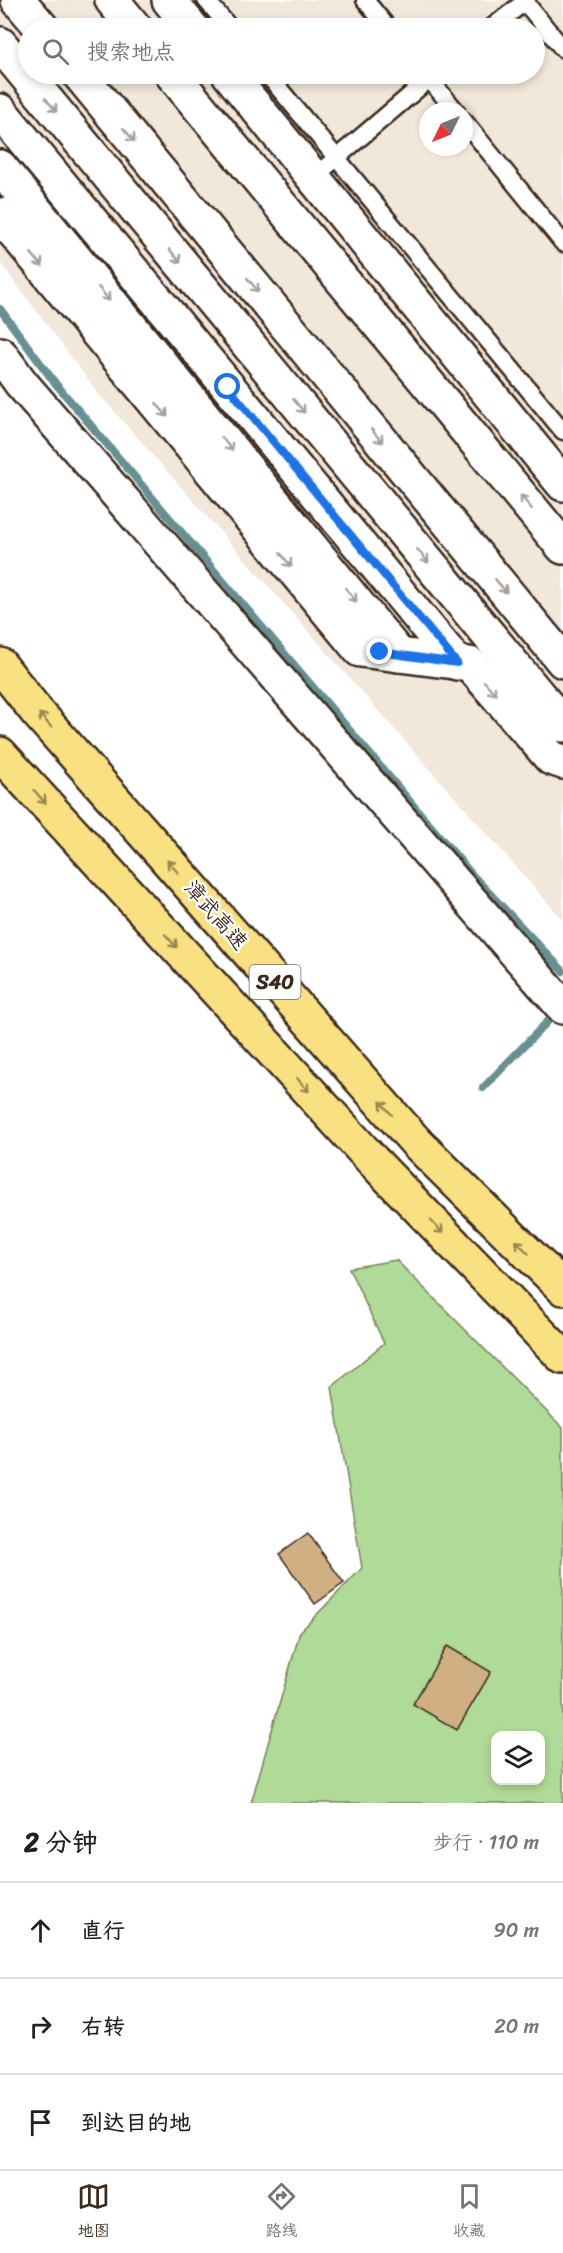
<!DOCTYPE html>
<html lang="zh">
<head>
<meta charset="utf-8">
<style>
  body { margin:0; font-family:Sriracha,"LXGW WenKai TC",sans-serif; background:#f6f6f6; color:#202124 }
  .controls { position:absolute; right:18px; bottom:18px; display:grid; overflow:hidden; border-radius:12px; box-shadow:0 3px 9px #0003 }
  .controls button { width:54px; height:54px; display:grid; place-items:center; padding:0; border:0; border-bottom:2px solid #e0e0e0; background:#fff; color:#202124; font:30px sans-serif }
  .compass { position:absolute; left:419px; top:102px; width:54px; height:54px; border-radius:50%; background:#fff; box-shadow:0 3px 9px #0003; rotate:227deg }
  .stop { position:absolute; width:18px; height:18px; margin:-14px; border:4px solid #1a73e8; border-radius:50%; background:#fff }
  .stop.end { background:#1a73e8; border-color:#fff; box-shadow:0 2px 6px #0008 }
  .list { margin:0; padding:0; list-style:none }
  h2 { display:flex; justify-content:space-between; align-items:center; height:78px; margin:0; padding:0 24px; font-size:26px }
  h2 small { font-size:20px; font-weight:400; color:#757577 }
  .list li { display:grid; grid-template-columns:39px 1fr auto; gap:18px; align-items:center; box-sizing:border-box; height:96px; padding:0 24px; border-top:2px solid #e0e0e0 }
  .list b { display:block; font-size:22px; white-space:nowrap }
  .list em { font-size:20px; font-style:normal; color:#757577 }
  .icon { flex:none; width:33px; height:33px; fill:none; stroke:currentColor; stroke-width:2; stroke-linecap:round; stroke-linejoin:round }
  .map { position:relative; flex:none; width:563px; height:1803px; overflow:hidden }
  .search { position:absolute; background:#fff; box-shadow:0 3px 9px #0003; left:18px; right:18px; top:18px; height:66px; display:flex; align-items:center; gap:15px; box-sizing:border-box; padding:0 21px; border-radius:33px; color:#757577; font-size:22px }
  .sheet { height:366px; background:#fff }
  nav { display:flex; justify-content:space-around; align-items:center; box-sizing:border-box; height:84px; border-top:2px solid #e0e0e0; background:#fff; font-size:16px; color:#757577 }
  nav a { display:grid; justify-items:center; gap:3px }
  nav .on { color:#3b2a1e }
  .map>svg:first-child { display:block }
</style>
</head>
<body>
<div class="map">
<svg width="563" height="1803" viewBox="0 0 563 1803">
  <rect width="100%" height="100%" fill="#fff"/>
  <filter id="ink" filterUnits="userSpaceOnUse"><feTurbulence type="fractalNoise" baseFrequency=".0167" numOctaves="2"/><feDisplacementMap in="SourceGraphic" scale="12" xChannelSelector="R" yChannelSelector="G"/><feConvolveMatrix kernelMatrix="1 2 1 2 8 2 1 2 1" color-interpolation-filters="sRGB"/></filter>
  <g filter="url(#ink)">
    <path fill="#f1e7da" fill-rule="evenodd" d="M0 0H563V920L98 393 0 262ZM28 28H534V74H28ZM428 111H464V147H428Z"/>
    <path fill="#b0da97" stroke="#76825a" stroke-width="1.5" fill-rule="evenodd" d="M396 1260 563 1428V1803H251L300 1632 362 1568 332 1387 384 1343 349 1268ZM496 1736H540V1780H496Z"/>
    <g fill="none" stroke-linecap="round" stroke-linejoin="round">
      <g stroke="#679092" stroke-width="8">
        <path d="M0 309 55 383 474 877 563 971"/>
        <path d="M483 1088 558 1011"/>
      </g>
    </g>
    <g fill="#d0b083" stroke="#3b2a1e" stroke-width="1.5">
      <path d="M308 1533 344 1583 315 1604 279 1554Z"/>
      <path d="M447 1646 491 1672 457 1730 413 1704Z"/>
    </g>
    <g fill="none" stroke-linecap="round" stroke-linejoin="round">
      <defs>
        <g id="service">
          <path d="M206 0 230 28"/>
          <path d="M365 0 388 28"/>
          <path d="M525 2 563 49"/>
          <path d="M491 28 527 0"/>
          <path d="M267 74 563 431"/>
          <path d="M425 74 456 111"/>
          <path d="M464 121 563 243"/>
          <path d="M314 177 435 74"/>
        </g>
        <g id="minor">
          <path d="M18 0 42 28"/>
          <path d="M112 0 135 28"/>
          <path d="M169 0 192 28"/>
          <path d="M0 44 563 725"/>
          <path d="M79 74 563 661"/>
          <path d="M172 74 563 547"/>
          <path d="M229 74 563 484"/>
          <path d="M0 111 457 663"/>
          <path d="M0 167 399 655"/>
          <path d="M0 215 360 650 470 664 551 758 563 762"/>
          <path d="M0 354 21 383 563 1007"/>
        </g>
        <g id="motorway">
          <path d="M0 665 37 712 416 1142 563 1288"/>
          <path d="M0 754 373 1161 563 1357"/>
        </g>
      </defs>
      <use href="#service" stroke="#3b2a1e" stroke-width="21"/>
      <use href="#minor" stroke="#3b2a1e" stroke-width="38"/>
      <use href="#motorway" stroke="#3b2a1e" stroke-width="38"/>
      <use href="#service" stroke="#fff" stroke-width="16"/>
      <use href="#minor" stroke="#fff" stroke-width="33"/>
      <use href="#motorway" stroke="#f9e181" stroke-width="33"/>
    </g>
    <defs><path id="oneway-shaft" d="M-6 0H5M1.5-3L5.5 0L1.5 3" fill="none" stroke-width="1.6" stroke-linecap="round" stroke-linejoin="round" transform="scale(1.5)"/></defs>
    <g stroke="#a79f9a">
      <use href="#oneway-shaft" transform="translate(51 105) rotate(50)"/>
      <use href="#oneway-shaft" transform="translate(129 135) rotate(50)"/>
      <use href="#oneway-shaft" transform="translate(175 256) rotate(50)"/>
      <use href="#oneway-shaft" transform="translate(37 260) rotate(50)"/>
      <use href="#oneway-shaft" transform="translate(253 285) rotate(50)"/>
      <use href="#oneway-shaft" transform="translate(104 294) rotate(51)"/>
      <use href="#oneway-shaft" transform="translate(299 406) rotate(50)"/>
      <use href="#oneway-shaft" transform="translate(162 410) rotate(50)"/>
      <use href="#oneway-shaft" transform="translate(377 436) rotate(50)"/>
      <use href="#oneway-shaft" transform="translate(227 444) rotate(51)"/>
      <use href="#oneway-shaft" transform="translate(526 502) rotate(-130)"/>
      <use href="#oneway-shaft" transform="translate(423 556) rotate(50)"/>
      <use href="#oneway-shaft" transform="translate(286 560) rotate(50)"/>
      <use href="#oneway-shaft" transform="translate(501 586) rotate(50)"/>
      <use href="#oneway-shaft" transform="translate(351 595) rotate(51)"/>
      <use href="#oneway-shaft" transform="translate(490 688) rotate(49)"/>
    </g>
    <g stroke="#9a8650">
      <use href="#oneway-shaft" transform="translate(45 720) rotate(-131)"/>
      <use href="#oneway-shaft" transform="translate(40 797) rotate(48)"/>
      <use href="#oneway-shaft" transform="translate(173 867) rotate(-131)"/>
      <use href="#oneway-shaft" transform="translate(171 941) rotate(48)"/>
      <use href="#oneway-shaft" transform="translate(303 1085) rotate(48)"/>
      <use href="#oneway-shaft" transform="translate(386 1108) rotate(-131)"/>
      <use href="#oneway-shaft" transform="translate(437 1227) rotate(46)"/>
      <use href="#oneway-shaft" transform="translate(522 1247) rotate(-135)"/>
    </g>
  </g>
  <g fill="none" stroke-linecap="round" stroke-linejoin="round" filter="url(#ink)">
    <path stroke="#1a73e8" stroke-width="8" d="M228 387 457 663 380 652"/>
  </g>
  <g text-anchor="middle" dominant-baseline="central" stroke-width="4.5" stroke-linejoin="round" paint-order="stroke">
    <rect fill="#fff" stroke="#766a62" stroke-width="1.5" x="249.5" y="965" width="51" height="34" rx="4.5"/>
    <g font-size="20" font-weight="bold" fill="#3b2a1e">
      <text x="275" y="982">S40</text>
    </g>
    <g font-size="21" fill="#3b2a1e" stroke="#fff">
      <text transform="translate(216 915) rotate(49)">漳武高速</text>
    </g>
  </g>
</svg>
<div class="controls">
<button><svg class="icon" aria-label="layers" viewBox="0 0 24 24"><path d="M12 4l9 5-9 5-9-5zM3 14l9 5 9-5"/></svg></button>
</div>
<svg class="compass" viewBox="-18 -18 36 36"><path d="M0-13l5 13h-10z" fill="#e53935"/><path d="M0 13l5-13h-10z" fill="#757577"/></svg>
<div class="stop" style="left:228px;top:387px"></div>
<div class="stop end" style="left:380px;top:652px"></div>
<div class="search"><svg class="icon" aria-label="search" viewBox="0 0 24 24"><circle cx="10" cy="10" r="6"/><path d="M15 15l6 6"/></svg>搜索地点</div>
</div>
<section class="sheet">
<h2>2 分钟<small>步行 · 110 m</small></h2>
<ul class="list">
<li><svg class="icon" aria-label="ahead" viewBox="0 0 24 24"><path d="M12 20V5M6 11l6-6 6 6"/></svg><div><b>直行</b></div><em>90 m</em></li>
<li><svg class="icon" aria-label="right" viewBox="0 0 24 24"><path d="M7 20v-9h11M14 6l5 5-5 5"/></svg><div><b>右转</b></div><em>20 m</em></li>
<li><svg class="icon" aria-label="arrive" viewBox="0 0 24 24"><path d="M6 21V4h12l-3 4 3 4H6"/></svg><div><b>到达目的地</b></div></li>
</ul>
</section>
<nav>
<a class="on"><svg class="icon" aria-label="map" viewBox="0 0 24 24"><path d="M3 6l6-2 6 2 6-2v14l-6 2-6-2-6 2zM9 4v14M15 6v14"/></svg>地图</a>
<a><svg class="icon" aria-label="directions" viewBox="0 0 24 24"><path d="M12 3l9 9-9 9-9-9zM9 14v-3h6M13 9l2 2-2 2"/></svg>路线</a>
<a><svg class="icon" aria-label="saved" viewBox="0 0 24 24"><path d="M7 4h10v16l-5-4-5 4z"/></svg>收藏</a>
</nav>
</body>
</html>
